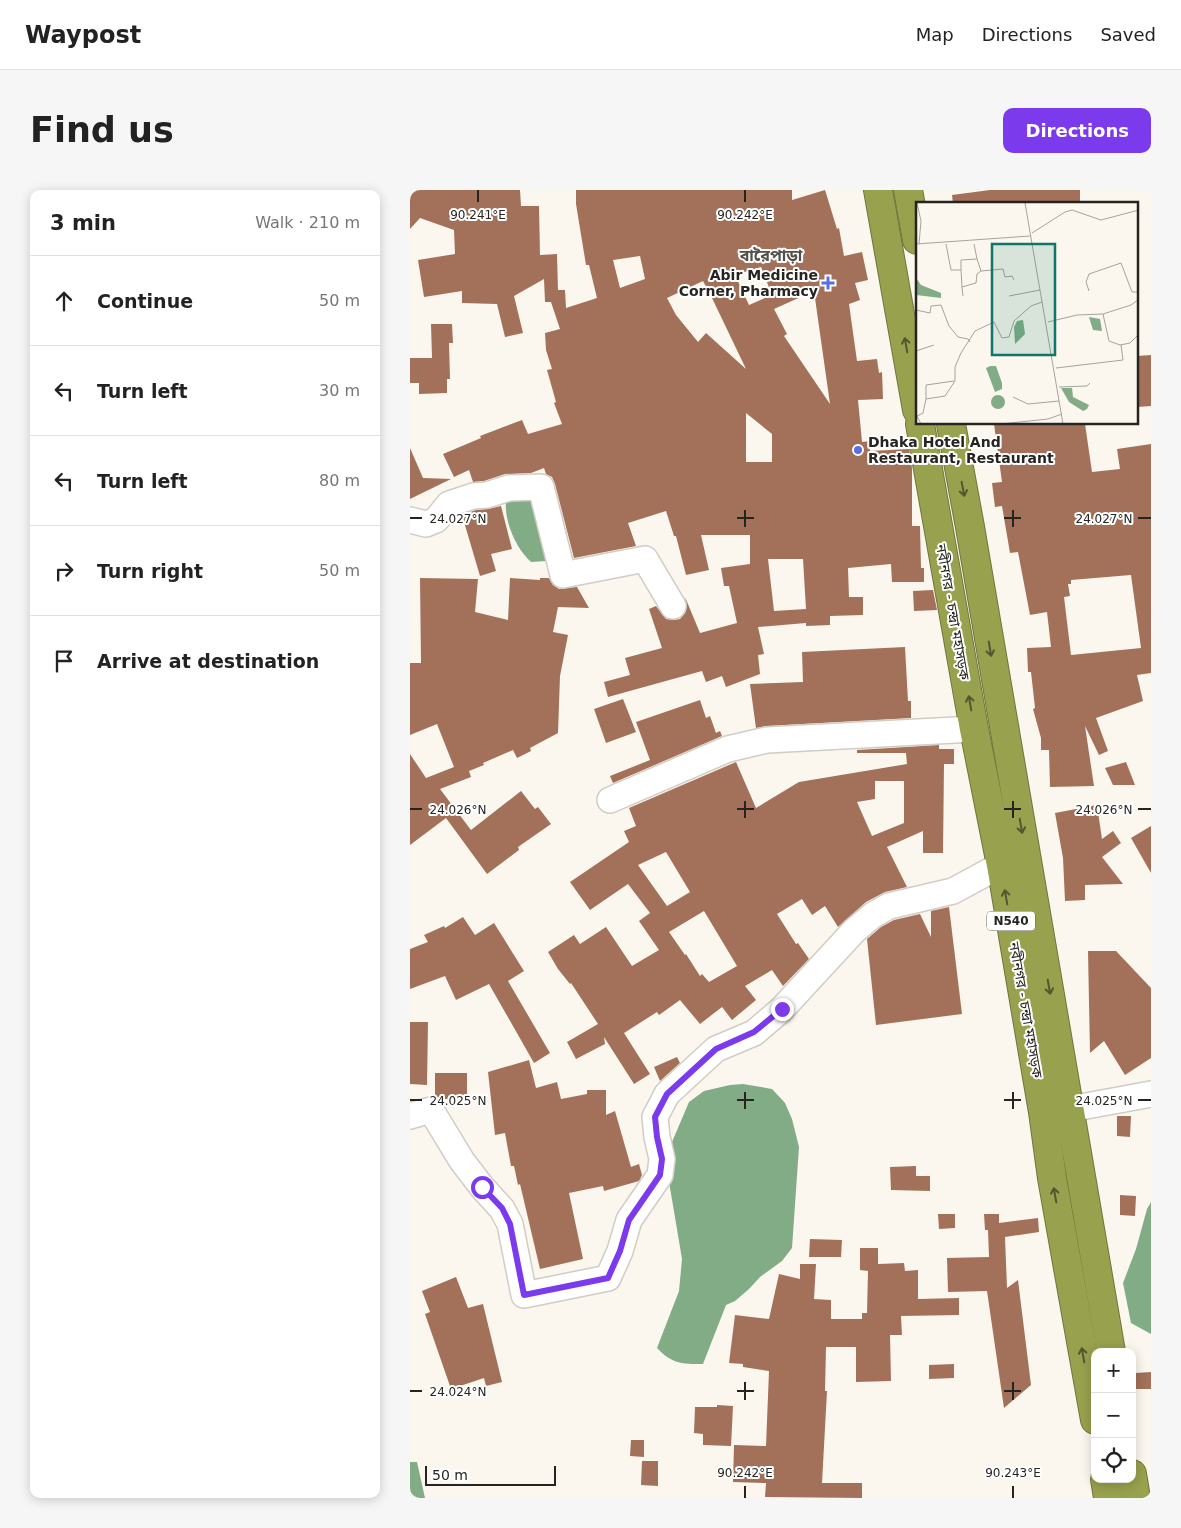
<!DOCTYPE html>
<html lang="en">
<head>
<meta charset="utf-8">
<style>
  body { margin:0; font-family:"DejaVu Sans","Noto Sans Bengali",sans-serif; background:#f6f6f6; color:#222 }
  .controls { position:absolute; right:15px; bottom:15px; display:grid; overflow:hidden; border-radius:10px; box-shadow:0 2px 12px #0003 }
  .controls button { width:45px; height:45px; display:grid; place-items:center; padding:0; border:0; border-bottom:1px solid #e0e0e0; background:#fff; color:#222; font:25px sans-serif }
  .scale { position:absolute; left:15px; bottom:12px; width:131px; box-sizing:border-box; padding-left:5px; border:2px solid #252420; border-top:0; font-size:14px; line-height:18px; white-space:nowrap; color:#252420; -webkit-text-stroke:4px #fff; paint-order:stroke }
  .stop { position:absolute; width:15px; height:15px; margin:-11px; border:4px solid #7c3aed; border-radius:50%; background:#fff }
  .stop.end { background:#7c3aed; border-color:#fff; box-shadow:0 1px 5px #0008 }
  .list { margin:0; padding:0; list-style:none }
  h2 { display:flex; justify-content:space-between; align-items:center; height:65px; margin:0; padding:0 20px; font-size:21px }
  h2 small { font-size:16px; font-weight:400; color:#767676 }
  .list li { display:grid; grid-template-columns:32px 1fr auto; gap:15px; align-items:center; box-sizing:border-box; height:90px; padding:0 20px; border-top:1px solid #e0e0e0 }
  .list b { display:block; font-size:19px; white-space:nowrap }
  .list em { font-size:16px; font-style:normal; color:#767676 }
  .icon { flex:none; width:28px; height:28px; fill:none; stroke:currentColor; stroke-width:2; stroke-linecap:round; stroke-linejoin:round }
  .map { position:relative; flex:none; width:741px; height:1308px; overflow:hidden; border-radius:10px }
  header { display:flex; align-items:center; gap:30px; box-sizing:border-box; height:70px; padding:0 25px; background:#fff; border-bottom:1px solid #e0e0e0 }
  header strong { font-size:24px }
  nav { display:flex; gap:28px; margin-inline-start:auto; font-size:18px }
  .intro { display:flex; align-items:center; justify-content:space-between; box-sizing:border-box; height:120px; padding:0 30px }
  h1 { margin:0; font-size:35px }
  .button { padding:12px 22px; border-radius:10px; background:#7c3aed; color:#fff; font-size:18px; font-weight:700 }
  main { display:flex; gap:30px; padding:0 30px }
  aside { flex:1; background:#fff; border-radius:10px; box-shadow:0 2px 12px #0003 }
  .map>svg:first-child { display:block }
</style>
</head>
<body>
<header>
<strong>Waypost</strong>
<nav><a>Map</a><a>Directions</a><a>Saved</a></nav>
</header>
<div class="intro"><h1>Find us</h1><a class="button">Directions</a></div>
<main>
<aside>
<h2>3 min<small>Walk · 210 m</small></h2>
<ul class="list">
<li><svg class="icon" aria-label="ahead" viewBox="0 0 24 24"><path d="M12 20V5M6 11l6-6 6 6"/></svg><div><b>Continue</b></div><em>50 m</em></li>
<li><svg class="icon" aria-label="left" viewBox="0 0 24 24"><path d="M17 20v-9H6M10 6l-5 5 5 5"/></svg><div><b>Turn left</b></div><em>30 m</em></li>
<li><svg class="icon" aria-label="left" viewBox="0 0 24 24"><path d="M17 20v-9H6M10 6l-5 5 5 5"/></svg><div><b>Turn left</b></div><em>80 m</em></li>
<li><svg class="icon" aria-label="right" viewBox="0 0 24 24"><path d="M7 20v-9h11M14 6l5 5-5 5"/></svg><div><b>Turn right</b></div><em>50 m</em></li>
<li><svg class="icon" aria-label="arrive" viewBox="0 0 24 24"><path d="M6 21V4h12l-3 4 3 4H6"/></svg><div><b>Arrive at destination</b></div></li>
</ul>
</aside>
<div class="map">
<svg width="741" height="1308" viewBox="0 0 741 1308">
  <rect width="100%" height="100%" fill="#fcf7ee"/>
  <g fill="#81ac86">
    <path d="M121 305 137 371 121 372C106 359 94 331 96 311Z"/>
    <path d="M333 894 362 899 375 913 382 929 389 957 382 1058 372 1071 350 1087 339 1099 325 1111 316 1115 293 1174C272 1174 262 1174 247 1158L269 1101 272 1069 256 974 262 952 279 912 294 901 320 895Z"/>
    <path d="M741 1012V1144L721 1133 713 1093 726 1059 737 1019Z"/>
    <path d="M0 1272H7L15 1308H0Z"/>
  </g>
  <g fill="#a37159" fill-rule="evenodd">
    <path d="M0 0H110L111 16H129L130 65 147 64 148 100H155L156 118 187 108 179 75H176L166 14V0H382V10L415 0 427 39 429 38 434 66 452 62 458 90 445 93 450 110 439 114 447 171 467 169 469 183 472 182 473 209 448 210 452 252 460 251V261L499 259 502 278V336H510L511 378H514V392H482L481 374 438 378 439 407H453V425L420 426V435L396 436V433L348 437 354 464 348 465 350 484 316 497 312 486 296 492 292 481 198 507 194 492 220 485 215 468 252 458 239 419 246 416 256 429 264 430 270 429 275 423 277 416 275 407 290 443 327 433 319 396H314L311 378 340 374V345H291L299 380 276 385 266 346H264L256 321 218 333 226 356 164 368 145 294 142 287 136 284 134 278 121 283 95 284 74 291 63 292 59 280 44 287 33 264 71 248 70 246 112 230 118 244 152 234 144 213 146 212 137 180 142 179 136 160 135 143 150 139 141 112H135L134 89 104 106 113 143 95 147 87 114 52 113V101L14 107 8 70 45 64 44 40 10 28 0 39ZM230 66 235 89 210 98 203 70ZM351 77 362 105 339 115 325 85ZM293 91 302 108 336 179 296 143 288 152 266 125 257 108ZM404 101 420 214 374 146 377 144 364 119ZM336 223 362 244V272H336ZM358 369H393L396 419 364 421Z"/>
    <path d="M580 0H670V14H543L542 5Z"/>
    <path d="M21 134H42L43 153H39L40 189H37V203L9 204V193H0V168H22Z"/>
    <path d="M741 165V216L727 217V166Z"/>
    <path d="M584 234H675L682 282 710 279 707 259 741 254V483L727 485 733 511 686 528 698 561 689 565 675 536 684 596 640 597 639 560H631V548L623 519 625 518 621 482H618L617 458 641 457 637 422 620 425 608 362 600 363 592 316 585 317 582 293 592 292ZM721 385 731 458 661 465 654 407 660 406 658 394H661V390Z"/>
    <path d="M0 258 13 288 41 289 0 309Z"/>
    <path d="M91 316 102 359 81 364 86 381 70 386 52 325 66 320 78 319Z"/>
    <path d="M10 388 68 389 65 422 98 430 100 388 130 390V388H139L143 395 149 399 167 397 179 418 148 417 143 442 158 445 150 486 148 543 120 558 121 561 107 568 103 560 73 573 74 575 59 581 61 587 30 599 61 640 111 601 125 619 128 617 141 634 108 657 109 660 77 684 36 628 0 655V564L16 588 44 577 27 534 0 545V473H11Z"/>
    <path d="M523 400 527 420 504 421 503 401Z"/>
    <path d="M495 457 498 511H501V528L356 536 346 538 340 494 393 492 392 462Z"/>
    <path d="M213 509 226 542 196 553 184 519Z"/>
    <path d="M290 510 296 528 300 526 306 543 310 541 312 546 203 593 200 586 240 570 226 532Z"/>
    <path d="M529 555V559H544V574H534L533 663H513V641L477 657 497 697 475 702 456 712 428 737 415 716 402 725 392 709 367 724 386 754 388 753 399 769 373 796 362 780 335 796 346 810 322 830 312 817 290 834 270 810 249 825 247 822 214 843 240 884 224 894 194 847 195 854 166 869 157 852 188 834 161 793 160 794 148 779 138 762 164 745 170 754 196 737 222 776 249 760 229 731 240 723 218 694 180 720 160 692 219 652 214 641 226 636 219 618 326 572 346 618 389 592 497 574 496 563H447V560ZM465 591H494V633L462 646 447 612 465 609ZM256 662 280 702 257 716 228 675ZM294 721 327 776 299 792 292 784 290 786 276 764 275 765 259 742Z"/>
    <path d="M716 572 725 595H703L695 578Z"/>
    <path d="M687 615 692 649 703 641 711 653 692 667 713 694 675 695V710L655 711 653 668 645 623Z"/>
    <path d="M741 636V683L721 648Z"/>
    <path d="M539 717 552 824 466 835 457 749 471 737 484 730 510 724 521 747V721Z"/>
    <path d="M53 727 65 745 84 733 114 781 98 791 140 863 124 873 79 794 46 810 35 786 0 799V759L18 752 14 745 34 736 35 738Z"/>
    <path d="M678 761H706L741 798V868L715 885 694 851 680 863Z"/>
    <path d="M0 832H18L17 895 0 894Z"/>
    <path d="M267 867 270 873 250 891 244 877Z"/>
    <path d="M119 870 126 898 147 892 151 909 177 904V900H196V925L205 921 221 977 229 974 232 985 229 991 194 1001 193 996 159 1003 173 1069 130 1079 110 994 108 995 104 976H101L95 943 85 945 78 882Z"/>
    <path d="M25 883H57V909H29L25 906Z"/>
    <path d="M707 926H721L720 947 707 946Z"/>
    <path d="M506 976V986H520V1001L481 1000 480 977Z"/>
    <path d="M710 1005 726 1006 725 1026 710 1025Z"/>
    <path d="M528 1024H545V1038L529 1039Z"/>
    <path d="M574 1024H589V1033L628 1028 629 1042 595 1047 597 1098 608 1090 621 1195 594 1218 577 1101 538 1102 537 1068 579 1067 578 1040H575Z"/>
    <path d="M400 1049 432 1050 431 1067H399Z"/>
    <path d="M450 1058H468V1074L494 1073 495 1081 508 1080V1109L549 1108V1125L491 1126 492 1145H480L481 1191 446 1192V1157H416L415 1201H417L412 1293H452V1308L355 1307 356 1293 323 1292 324 1255 356 1256 359 1181 333 1177V1174L319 1173 325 1125 359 1129 369 1084 390 1089V1074H406L404 1109 421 1110V1129H452V1123H457L458 1081 450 1080Z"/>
    <path d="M46 1087 58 1118 73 1114 92 1192 76 1196 74 1188 41 1199 15 1124 20 1122 12 1101Z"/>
    <path d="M544 1174V1188L519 1189V1175Z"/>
    <path d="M741 1182V1199H725V1183Z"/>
    <path d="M307 1215 323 1216 321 1256 293 1255V1244L284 1243 285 1217H307Z"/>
    <path d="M221 1250H234V1267L220 1266Z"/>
    <path d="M232 1271H248V1296L231 1295Z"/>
  </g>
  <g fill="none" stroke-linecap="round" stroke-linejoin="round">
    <defs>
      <g id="minor">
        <path d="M0 330 16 334 26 330 39 314 63 306 77 305 99 298 131 297 153 385 235 369 263 416"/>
        <path d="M200 610 318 559 357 550 564 539"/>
        <path d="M660 919 741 904"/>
        <path d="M0 926 21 920 52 971 72 997 92 1019 100 1034 114 1105 198 1088 210 1061 219 1030 250 985 252 969 247 947 245 927 257 904 306 859 344 843 372 819 444 741 463 725 479 716 543 701 591 675"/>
      </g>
      <g id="highway">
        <path d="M468 0 507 220"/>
        <path d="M498 0 507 50"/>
        <path d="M510 234 564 539 591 675 633 922 642 988 685 1230"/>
        <path d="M541 234 560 337 701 1162"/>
        <path d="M722 1284 726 1308"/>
        <path d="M695 1289 698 1308"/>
      </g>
    </defs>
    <use href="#minor" stroke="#d1ccc4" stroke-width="28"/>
    <use href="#highway" stroke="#70753d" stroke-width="30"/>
    <use href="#minor" stroke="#fff" stroke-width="25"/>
    <use href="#highway" stroke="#98a14d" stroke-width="28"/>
  </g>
  <defs><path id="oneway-shaft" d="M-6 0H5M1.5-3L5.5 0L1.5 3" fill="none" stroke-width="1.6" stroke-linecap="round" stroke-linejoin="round" transform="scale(1.25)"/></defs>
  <g stroke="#535632">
    <use href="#oneway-shaft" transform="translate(496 155) rotate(-100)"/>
    <use href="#oneway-shaft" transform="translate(553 299) rotate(79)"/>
    <use href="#oneway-shaft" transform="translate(580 459) rotate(81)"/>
    <use href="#oneway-shaft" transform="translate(560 513) rotate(-100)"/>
    <use href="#oneway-shaft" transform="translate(611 636) rotate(80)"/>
    <use href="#oneway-shaft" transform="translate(596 707) rotate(-100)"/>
    <use href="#oneway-shaft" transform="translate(639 797) rotate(80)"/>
    <use href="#oneway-shaft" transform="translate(645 1005) rotate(-100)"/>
    <use href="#oneway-shaft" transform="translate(673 1165) rotate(-100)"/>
  </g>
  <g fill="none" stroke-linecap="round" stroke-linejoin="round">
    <path stroke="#7c3aed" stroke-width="6" d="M72 997 92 1018 100 1034 114 1105 198 1088 210 1061 219 1030 250 985 252 969 247 947 245 927 257 904 306 859 344 842 372 819"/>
  </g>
  <path fill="none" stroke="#252420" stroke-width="2" d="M68 0V12M335 0V12M335 320V337M603 320V337M0 328H12M327 328H344M594 328H611M728 328H741M335 611V628M603 611V628M0 619H12M327 619H344M594 619H611M728 619H741M335 902V919M603 902V919M0 910H12M327 910H344M594 910H611M728 910H741M335 1192V1210M603 1192V1210M0 1201H12M327 1201H344M594 1201H611M335 1296V1308M603 1296V1308"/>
  <g fill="#566fe5" stroke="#fff" stroke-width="2">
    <path d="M415.5 85.5h5v5h5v5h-5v5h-5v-5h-5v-5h5z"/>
    <circle cx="448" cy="260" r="5"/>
  </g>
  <g text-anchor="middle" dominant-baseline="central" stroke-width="4" stroke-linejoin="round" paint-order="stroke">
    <rect fill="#fff" stroke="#666663" stroke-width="1" x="577" y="721.5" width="48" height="19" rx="4"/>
    <g font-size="12" font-weight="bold" fill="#252420">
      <text x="601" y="731">N540</text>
    </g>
    <g font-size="14" font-weight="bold" fill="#252420" stroke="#fff" text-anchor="end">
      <text x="408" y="85">Abir Medicine<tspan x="408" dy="16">Corner, Pharmacy</tspan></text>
      <text x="458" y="252" text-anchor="start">Dhaka Hotel And<tspan x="458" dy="16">Restaurant, Restaurant</tspan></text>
    </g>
    <g font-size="14" fill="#252420" stroke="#fff">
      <text transform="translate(543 422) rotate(80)">নবীনগর - চন্দ্রা মহাসড়ক</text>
      <text transform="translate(616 820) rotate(80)">নবীনগর - চন্দ্রা মহাসড়ক</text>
    </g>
    <g font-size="16" font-weight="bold" fill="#545049" stroke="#fff">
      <text x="361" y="65">বারৈপাড়া</text>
    </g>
  </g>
  <g transform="translate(506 12)">
    <rect width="222" height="222" fill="#fcf7ee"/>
    <path d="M0 76 5 83 25 91V96L0 93ZM173 115 184 117 186 129 177 128ZM107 118 109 132 99 142 98 125 101 119ZM74 164H80L86 181V187L79 190 70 166ZM145 186H156L157 195 173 203 171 207 167 209 153 200ZM75 200a7 7 0 1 1 14 0a7 7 0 1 1-14 0Z" fill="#81ac86"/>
    <path fill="none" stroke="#a6a39c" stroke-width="1" d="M1 1 5 19 3 42M109 1 147 222M116 31 149 10 156 8 185 18 223 8M0 42 114 34M30 42 35 68H45V58L61 57 58 42M61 57 65 69 87 67 89 75 96 74 98 78M45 68 46 85M173 89 170 80 173 72 205 61 216 90H223M47 94 46 85 60 81 61 72 65 69M93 94 124 88M0 108 14 111 15 104 25 103 33 124 42 135 52 137 54 140M187 112 193 139 204 143 214 141 223 132M132 120 161 113 187 112 215 103 223 97M0 149 18 143M140 166 207 158 205 143M143 185 171 184 174 181M97 195 112 202 143 199M10 197V183L38 179M5 222 1 214 7 211 10 197 29 194 39 179V165L45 151 59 129 78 120 86 136 93 135 98 119 115 104 126 100M85 222 132 217 146 212"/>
    <path fill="#0f766e" fill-opacity="0.15" stroke="#0f766e" stroke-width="2.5" d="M76 42H139V153H76Z"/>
    <rect width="222" height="222" fill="none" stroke="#252420" stroke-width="2.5"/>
  </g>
  <g font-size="12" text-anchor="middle" fill="#252420" stroke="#fff" stroke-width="4" stroke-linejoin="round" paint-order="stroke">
    <text x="68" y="29">90.241°E</text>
    <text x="335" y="29">90.242°E</text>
    <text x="48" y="333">24.027°N</text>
    <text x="694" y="333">24.027°N</text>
    <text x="48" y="624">24.026°N</text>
    <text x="694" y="624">24.026°N</text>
    <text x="48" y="915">24.025°N</text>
    <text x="694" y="915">24.025°N</text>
    <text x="48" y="1206">24.024°N</text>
    <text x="335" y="1287">90.242°E</text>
    <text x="603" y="1287">90.243°E</text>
  </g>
</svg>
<div class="controls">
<button>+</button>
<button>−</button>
<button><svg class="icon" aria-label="locate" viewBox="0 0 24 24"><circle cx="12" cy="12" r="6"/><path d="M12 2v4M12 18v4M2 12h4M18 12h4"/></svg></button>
</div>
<div class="scale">50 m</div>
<div class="stop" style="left:72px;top:997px"></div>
<div class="stop end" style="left:372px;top:819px"></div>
</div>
</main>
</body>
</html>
